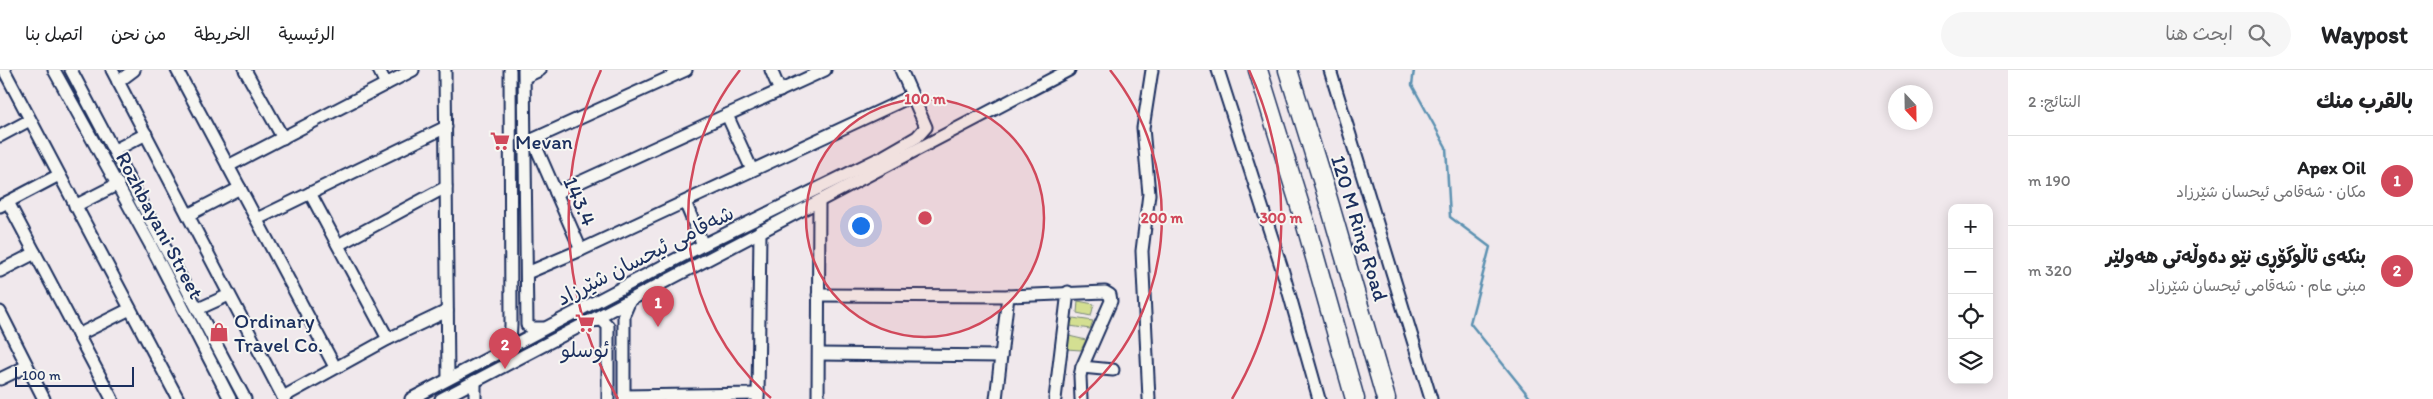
<!DOCTYPE html>
<html lang="ar">
<head>
<meta charset="utf-8">
<style>
  body { margin:0; font-family:Itim,"Playpen Sans Arabic",sans-serif; background:#f6f6f6; color:#202124; direction:rtl }
  .controls { position:absolute; right:15px; bottom:15px; display:grid; overflow:hidden; border-radius:10px; box-shadow:0 2px 12px #0003 }
  .controls button { width:45px; height:45px; display:grid; place-items:center; padding:0; border:0; border-bottom:1px solid #e0e0e0; background:#fff; color:#202124; font:25px sans-serif }
  .compass { position:absolute; left:1888px; top:15px; width:45px; height:45px; border-radius:50%; background:#fff; box-shadow:0 2px 12px #0003; rotate:158deg }
  .scale { position:absolute; left:15px; bottom:12px; width:119px; box-sizing:border-box; padding-left:5px; border:2px solid #1b2f5e; border-top:0; font-size:14px; line-height:18px; white-space:nowrap; color:#1b2f5e; -webkit-text-stroke:4px #f6f6f2; paint-order:stroke }
  .you { position:absolute; left:860px; top:155px; width:18px; height:18px; margin:-12px; border:4px solid #fff; border-radius:50%; background:#1a73e8; box-shadow:0 0 0 8px #1a73e833 }
  .badge { display:grid; place-items:center; width:32px; height:32px; border-radius:50%; background:#d1495b; color:#fff; font-size:16px; font-weight:700 }
  .pin { position:absolute; translate:-50% -41px; filter:drop-shadow(0 1px 2px #0008) }
  .pin::after { content:''; position:absolute; top:26px; width:18px; height:15px; background:inherit; clip-path:polygon(0 0,100% 0,50% 100%) }
  .list { margin:0; padding:0; list-style:none }
  h2 { display:flex; justify-content:space-between; align-items:center; height:65px; margin:0; padding:0 20px; font-size:21px }
  h2 small { font-size:16px; font-weight:400; color:#757577 }
  .list li { display:grid; grid-template-columns:32px 1fr auto; gap:15px; align-items:center; box-sizing:border-box; height:90px; padding:0 20px; border-top:1px solid #e0e0e0 }
  .list b { display:block; font-size:19px; white-space:nowrap }
  .list p { margin:0; font-size:16px; white-space:nowrap; color:#757577 }
  .list em { font-size:16px; font-style:normal; color:#757577 }
  .icon { flex:none; width:28px; height:28px; fill:none; stroke:currentColor; stroke-width:2; stroke-linecap:round; stroke-linejoin:round }
  .map { position:relative; flex:none; width:2008px; height:329px; overflow:hidden; direction:ltr }
  header { display:flex; align-items:center; gap:30px; box-sizing:border-box; height:70px; padding:0 25px; background:#fff; border-bottom:1px solid #e0e0e0 }
  header strong { font-size:24px }
  nav { display:flex; gap:28px; margin-inline-start:auto; font-size:18px }
  .search { width:350px; height:45px; background:#f6f6f6; display:flex; align-items:center; gap:12px; box-sizing:border-box; padding:0 18px; border-radius:28px; color:#757577; font-size:19px }
  main { display:flex }
  aside { flex:1; background:#fff }
  .map>svg:first-child { display:block }
</style>
</head>
<body>
<header>
<strong>Waypost</strong>
<div class="search"><svg class="icon" aria-label="search" viewBox="0 0 24 24"><circle cx="10" cy="10" r="6"/><path d="M15 15l6 6"/></svg>ابحث هنا</div>
<nav><a>الرئيسية</a><a>الخريطة</a><a>من نحن</a><a>اتصل بنا</a></nav>
</header>
<main>
<aside>
<h2>بالقرب منك<small>النتائج: 2</small></h2>
<ul class="list">
<li><span class="badge">1</span><div><b>Apex Oil</b><p>مكان · شەقامی ئیحسان شێرزاد</p></div><em>190 m</em></li>
<li><span class="badge">2</span><div><b>بنکەی ئاڵوگۆڕی نێو دەوڵەتی هەولێر</b><p>مبنى عام · شەقامی ئیحسان شێرزاد</p></div><em>320 m</em></li>
</ul>
</aside>
<div class="map">
<svg width="2008" height="329" viewBox="0 0 2008 329">
  <rect width="100%" height="100%" fill="#f0e8ec"/>
  <filter id="ink" filterUnits="userSpaceOnUse"><feTurbulence type="fractalNoise" baseFrequency=".02" numOctaves="2"/><feDisplacementMap in="SourceGraphic" scale="10" xChannelSelector="R" yChannelSelector="G"/><feConvolveMatrix kernelMatrix="1 2 1 2 8 2 1 2 1" color-interpolation-filters="sRGB"/></filter>
  <g filter="url(#ink)">
    <g fill="#d4df92" stroke="#788778">
      <path d="M1078 231 1094 234 1091 246 1077 243Z"/>
      <path d="M1073 248 1093 251 1090 259 1070 256Z"/>
      <path d="M1069 266 1086 270 1081 280 1066 279Z"/>
    </g>
    <g fill="none" stroke-linecap="round" stroke-linejoin="round">
      <path stroke="#5c91b1" stroke-width="2.5" d="M1414 0 1412 15 1446 77 1450 147 1490 177 1470 253 1531 329"/>
      <defs>
        <g id="minor">
          <path d="M4 0 178 329"/>
          <path d="M54 0 150 174 230 329"/>
          <path d="M71 0 245 329"/>
          <path d="M112 0 284 329"/>
          <path d="M177 0 335 297"/>
          <path d="M245 0 283 68"/>
          <path d="M379 0 386 14"/>
          <path d="M445 0 448 309"/>
          <path d="M524 0 527 255 532 258H543"/>
          <path d="M771 0 780 21"/>
          <path d="M1218 0 1283 202 1319 329"/>
          <path d="M1330 0 1431 329"/>
          <path d="M525 7 540 0"/>
          <path d="M118 12 134 0"/>
          <path d="M727 45 752 100"/>
          <path d="M0 66 30 50"/>
          <path d="M533 70 581 180"/>
          <path d="M525 73 686 0"/>
          <path d="M115 80 146 64"/>
          <path d="M884 86 917 67 926 57 901 0"/>
          <path d="M228 96 413 0"/>
          <path d="M310 123 388 269"/>
          <path d="M556 123 825 0"/>
          <path d="M8 132 112 329"/>
          <path d="M685 132 703 175"/>
          <path d="M0 136 59 105"/>
          <path d="M75 136 118 114"/>
          <path d="M188 145 240 118"/>
          <path d="M257 149 446 57"/>
          <path d="M338 175 446 117"/>
          <path d="M0 201 35 183"/>
          <path d="M527 203 581 180 912 26"/>
          <path d="M818 225 1008 226 1105 222 1110 225 1111 231 1082 297 1080 306 1081 329"/>
          <path d="M198 239 229 225"/>
          <path d="M0 242 44 329"/>
          <path d="M591 251 602 250 608 256V329"/>
          <path d="M78 265 130 239"/>
          <path d="M503 281 510 271 511 255 510 0"/>
          <path d="M819 284 1001 286"/>
          <path d="M1082 297 1113 300"/>
          <path d="M0 309 27 296"/>
          <path d="M624 326 758 324"/>
          <path d="M283 327 388 269 447 241"/>
          <path d="M411 329 703 175 878 89 891 86 898 87"/>
          <path d="M441 329 1069 0"/>
          <path d="M475 329V311"/>
          <path d="M624 329V244L630 230"/>
          <path d="M758 329 760 161"/>
          <path d="M818 329 819 131"/>
          <path d="M996 329 1008 226"/>
          <path d="M1055 329 1068 222"/>
          <path d="M1149 329 1142 181 1149 124 1143 58 1152 0"/>
        </g>
        <g id="highway">
          <path d="M1258 0 1305 152 1355 329"/>
          <path d="M1288 0 1328 129 1386 329"/>
        </g>
      </defs>
      <use href="#minor" stroke="#1b2f5e" stroke-width="15"/>
      <use href="#highway" stroke="#1b2f5e" stroke-width="21"/>
      <use href="#minor" stroke="#f6f6f2" stroke-width="11"/>
      <use href="#highway" stroke="#f6f6f2" stroke-width="18"/>
    </g>
  </g>
  <circle cx="925" cy="148" r="119" fill="#d1495b" fill-opacity=".12"/>
  <g fill="none" stroke="#d1495b" stroke-width="2.5">
    <circle cx="925" cy="148" r="119"/>
    <path d="M771 328A237 237 0 0 1 740 0M1110 0A237 237 0 0 1 1079 328"/>
    <path d="M618 329A356 356 0 0 1 601 0M1249 0A356 356 0 0 1 1232 329"/>
  </g>
  <defs>
    <symbol id="supermarket-bare" viewBox="-9 -9 18 18"><path d="M-6-5.5h2.5l.6 2H6L4.5 2H-2.5L-4.4-4H-6ZM-1.5 3.2a1.3 1.3 0 1 0 .1 0ZM3 3.2a1.3 1.3 0 1 0 .1 0Z" fill="#d1495b" stroke="#f6f6f2" stroke-width="2.5" paint-order="stroke"/></symbol>
    <symbol id="shop-bare" viewBox="-9 -9 18 18"><path d="M-5-2.5h2.3a2.7 3.5 0 0 1 5.4 0H5L5.5 6h-11ZM-1.5-2.5h3a1.5 2.3 0 0 0-3 0Z" fill="#d1495b" stroke="#f6f6f2" stroke-width="2.5" paint-order="stroke"/></symbol>
  </defs>
  <g fill-rule="evenodd">
    <use href="#supermarket-bare" x="486" y="57" width="28" height="28"/>
    <use href="#supermarket-bare" x="571" y="239" width="28" height="28"/>
    <use href="#shop-bare" x="205" y="248" width="28" height="28"/>
  </g>
  <g text-anchor="middle" dominant-baseline="central" stroke-width="4" stroke-linejoin="round" paint-order="stroke">
    <g font-size="21" fill="#1b2f5e" stroke="#f6f6f2" text-anchor="start">
      <text x="515" y="71">Mevan</text>
      <text x="234" y="250">Ordinary<tspan x="234" dy="24">Travel Co.</tspan></text>
      <text x="585" y="279" text-anchor="middle">ئوسلو</text>
    </g>
    <g font-size="21" fill="#1b2f5e" stroke="#f6f6f2">
      <text transform="translate(580 131) rotate(66)">143.4</text>
      <text transform="translate(160 155) rotate(62)">Rozhbayani Street</text>
      <text transform="translate(1360 158) rotate(73)">120 M Ring Road</text>
      <text transform="translate(645 185) rotate(-27)">شەقامی ئیحسان شێرزاد</text>
    </g>
  </g>
  <circle cx="925" cy="148" r="8" fill="#d1495b" stroke="#f6f6f2" stroke-width="2.5"/>
  <g font-size="15" text-anchor="middle" font-weight="bold" fill="#d1495b" stroke="#f6f6f2" stroke-width="4" stroke-linejoin="round" paint-order="stroke">
    <text x="925" y="34">100 m</text>
    <text x="1162" y="153">200 m</text>
    <text x="1281" y="153">300 m</text>
  </g>
</svg>
<div class="controls">
<button>+</button>
<button>−</button>
<button><svg class="icon" aria-label="locate" viewBox="0 0 24 24"><circle cx="12" cy="12" r="6"/><path d="M12 2v4M12 18v4M2 12h4M18 12h4"/></svg></button>
<button><svg class="icon" aria-label="layers" viewBox="0 0 24 24"><path d="M12 4l9 5-9 5-9-5zM3 14l9 5 9-5"/></svg></button>
</div>
<svg class="compass" viewBox="-18 -18 36 36"><path d="M0-13l5 13h-10z" fill="#e53935"/><path d="M0 13l5-13h-10z" fill="#757577"/></svg>
<div class="scale">100 m</div>
<div class="you"></div>
<div class="pin badge" style="left:658px;top:257px">1</div>
<div class="pin badge" style="left:505px;top:299px">2</div>
</div>
</main>
</body>
</html>
